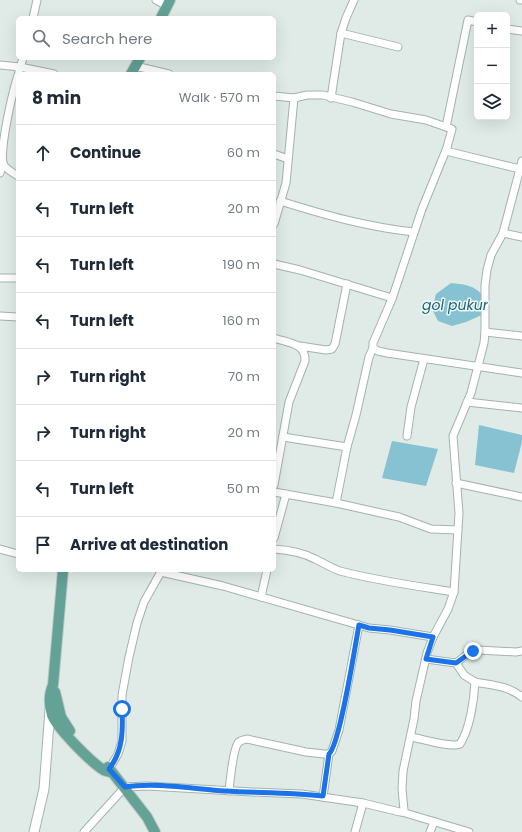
<!DOCTYPE html>
<html lang="en">
<head>
<meta charset="utf-8">
<style>
  body { margin:0; font-family:Poppins,sans-serif; background:#f6f6f7; color:#1f2937 }
  .controls { position:absolute; right:12px; top:12px; display:grid; overflow:hidden; border-radius:6px; box-shadow:0 4px 16px #0002 }
  .controls button { width:36px; height:36px; display:grid; place-items:center; padding:0; border:0; border-bottom:1px solid #e0e1e3; background:#fff; color:#1f2937; font:20px sans-serif }
  .stop { position:absolute; width:12px; height:12px; margin:-9px; border:3px solid #1a73e8; border-radius:50%; background:#fff }
  .stop.end { background:#1a73e8; border-color:#fff; box-shadow:0 1px 4px #0008 }
  .list { margin:0; padding:0; list-style:none }
  h2 { display:flex; justify-content:space-between; align-items:center; height:52px; margin:0; padding:0 16px; font-size:17px }
  h2 small { font-size:13px; font-weight:400; color:#747a83 }
  .list li { display:grid; grid-template-columns:26px 1fr auto; gap:12px; align-items:center; box-sizing:border-box; height:56px; padding:0 16px; border-top:1px solid #e0e1e3 }
  .list b { display:block; font-size:15px; white-space:nowrap }
  .list em { font-size:13px; font-style:normal; color:#747a83 }
  .icon { flex:none; width:22px; height:22px; fill:none; stroke:currentColor; stroke-width:2; stroke-linecap:round; stroke-linejoin:round }
  .map { position:relative; flex:none; width:522px; height:832px; overflow:hidden }
  .search { position:absolute; background:#fff; box-shadow:0 4px 16px #0002; left:16px; top:16px; width:260px; height:44px; display:flex; align-items:center; gap:10px; box-sizing:border-box; padding:0 14px; border-radius:6px; color:#747a83; font-size:15px }
  .panel { position:absolute; background:#fff; box-shadow:0 4px 16px #0002; left:16px; top:72px; width:260px; height:500px; border-radius:6px }
  .map>svg:first-child { display:block }
</style>
</head>
<body>
<div class="map">
<svg width="522" height="832" viewBox="0 0 522 832">
  <rect width="100%" height="100%" fill="#e0ebe7"/>
  <g fill="#86c2d2">
    <path d="M451 283C462 284 477 285 483 297 485 302 484 309 484 314L466 322 452 326 438 321 432 309 436 294Z"/>
    <path d="M479 425 522 435V442L514 473 475 465Z"/>
    <path d="M392 441 438 449 426 486 382 478Z"/>
  </g>
  <g fill="none" stroke-linecap="round" stroke-linejoin="round">
    <defs>
      <g id="street">
        <path d="M156 0 167 6"/>
        <path d="M520 0H522"/>
        <path d="M33 18 37 0"/>
        <path d="M507 29 522 31"/>
        <path d="M341 33 346 18 354 0"/>
        <path d="M0 65 20 67 54 74"/>
        <path d="M135 66 169 74"/>
        <path d="M19 71 23 58"/>
        <path d="M18 75C12 94 0 146 3 164 6 169 13 173 18 176"/>
        <path d="M274 96 294 98 307 95H323L352 102 391 114 426 120 452 129 446 151 520 169"/>
        <path d="M331 98 341 33 398 47"/>
        <path d="M446 127 468 20 477 22"/>
        <path d="M446 150 422 209 392 299 373 343V348L378 351 387 353 522 373"/>
        <path d="M274 154 288 159"/>
        <path d="M0 173 3 163"/>
        <path d="M280 201C325 215 367 227 414 232"/>
        <path d="M274 224 286 183 294 98"/>
        <path d="M503 233 522 237"/>
        <path d="M274 264 300 270 392 298"/>
        <path d="M0 278H18"/>
        <path d="M0 316 18 317"/>
        <path d="M485 332 522 336"/>
        <path d="M274 338C288 343 306 343 305 361L289 402 274 485"/>
        <path d="M300 346 326 350 332 349 335 344 347 284"/>
        <path d="M467 402 522 408"/>
        <path d="M407 436 411 407 424 359"/>
        <path d="M283 437 347 447 356 415 369 357 373 348"/>
        <path d="M456 483 522 497"/>
        <path d="M274 492 336 503 399 517 431 529 458 530"/>
        <path d="M336 503 347 447"/>
        <path d="M274 538 286 494"/>
        <path d="M0 549 18 554"/>
        <path d="M274 549C288 550 302 552 315 559 324 563 331 568 340 571 378 581 416 586 454 592"/>
        <path d="M161 572 223 586 369 628 390 630 433 637"/>
        <path d="M261 597 267 570"/>
        <path d="M456 663 469 653 478 650 516 652 522 651"/>
        <path d="M475 682C491 685 509 686 522 697"/>
        <path d="M411 737C422 739 450 748 460 744 470 729 474 700 475 682L464 675 456 663 426 659"/>
        <path d="M109 769 118 754 122 741V695L129 657 137 623 144 602 162 570"/>
        <path d="M229 791C230 781 233 750 238 743 240 740 244 740 247 739L306 752 324 754H329L332 751 339 730 359 625"/>
        <path d="M323 797 329 754"/>
        <path d="M402 812 469 832"/>
        <path d="M84 832 125 787 147 786 252 792 302 794 363 803 400 812H402L404 810 402 789 403 771 414 719 416 701 427 653 433 637 448 609 454 592 459 513 453 436 471 393 484 343 485 332V285L487 270 491 255 503 233 522 161"/>
        <path d="M355 832 363 803"/>
        <path d="M430 832 434 822"/>
      </g>
      <path id="secondary" d="M34 832 44 789 50 710"/>
      <g id="primary">
        <path d="M161 18 170 0"/>
        <path d="M131 74 140 58"/>
        <path d="M63 570 53 685C49 694 49 705 52 715 56 727 90 761 102 769 104 771 107 771 110 772"/>
        <path d="M55 692 61 717 70 731"/>
        <path d="M108 767 147 817 155 832"/>
      </g>
    </defs>
    <use href="#street" stroke="#a3b3ae" stroke-width="9"/>
    <use href="#secondary" stroke="#9eb7af" stroke-width="11"/>
    <use href="#primary" stroke="#c1c8c7" stroke-width="12"/>
    <use href="#street" stroke="#fff" stroke-width="7"/>
    <use href="#secondary" stroke="#fff" stroke-width="9"/>
    <use href="#primary" stroke="#63a295" stroke-width="10"/>
  </g>
  <g fill="none" stroke-linecap="round" stroke-linejoin="round">
    <path stroke="#1a73e8" stroke-width="5" d="M122 709C123 731 123 751 109 769L125 787C155 782 195 789 225 791 258 793 290 792 323 796L329 754C340 744 355 646 359 625L369 628 390 630 433 637 426 659 456 663 473 651"/>
  </g>
  <g text-anchor="middle" dominant-baseline="central" stroke-width="3" stroke-linejoin="round" paint-order="stroke">
    <g font-size="14" font-style="italic" fill="#196378" stroke="#f0f8f4">
      <text x="455" y="305">gol pukur</text>
    </g>
  </g>
</svg>
<div class="controls">
<button>+</button>
<button>−</button>
<button><svg class="icon" aria-label="layers" viewBox="0 0 24 24"><path d="M12 4l9 5-9 5-9-5zM3 14l9 5 9-5"/></svg></button>
</div>
<div class="stop" style="left:122px;top:709px"></div>
<div class="stop end" style="left:473px;top:651px"></div>
<div class="search"><svg class="icon" aria-label="search" viewBox="0 0 24 24"><circle cx="10" cy="10" r="6"/><path d="M15 15l6 6"/></svg>Search here</div>
<section class="panel">
<h2>8 min<small>Walk · 570 m</small></h2>
<ul class="list">
<li><svg class="icon" aria-label="ahead" viewBox="0 0 24 24"><path d="M12 20V5M6 11l6-6 6 6"/></svg><div><b>Continue</b></div><em>60 m</em></li>
<li><svg class="icon" aria-label="left" viewBox="0 0 24 24"><path d="M17 20v-9H6M10 6l-5 5 5 5"/></svg><div><b>Turn left</b></div><em>20 m</em></li>
<li><svg class="icon" aria-label="left" viewBox="0 0 24 24"><path d="M17 20v-9H6M10 6l-5 5 5 5"/></svg><div><b>Turn left</b></div><em>190 m</em></li>
<li><svg class="icon" aria-label="left" viewBox="0 0 24 24"><path d="M17 20v-9H6M10 6l-5 5 5 5"/></svg><div><b>Turn left</b></div><em>160 m</em></li>
<li><svg class="icon" aria-label="right" viewBox="0 0 24 24"><path d="M7 20v-9h11M14 6l5 5-5 5"/></svg><div><b>Turn right</b></div><em>70 m</em></li>
<li><svg class="icon" aria-label="right" viewBox="0 0 24 24"><path d="M7 20v-9h11M14 6l5 5-5 5"/></svg><div><b>Turn right</b></div><em>20 m</em></li>
<li><svg class="icon" aria-label="left" viewBox="0 0 24 24"><path d="M17 20v-9H6M10 6l-5 5 5 5"/></svg><div><b>Turn left</b></div><em>50 m</em></li>
<li><svg class="icon" aria-label="arrive" viewBox="0 0 24 24"><path d="M6 21V4h12l-3 4 3 4H6"/></svg><div><b>Arrive at destination</b></div></li>
</ul>
</section>
</div>
</body>
</html>
